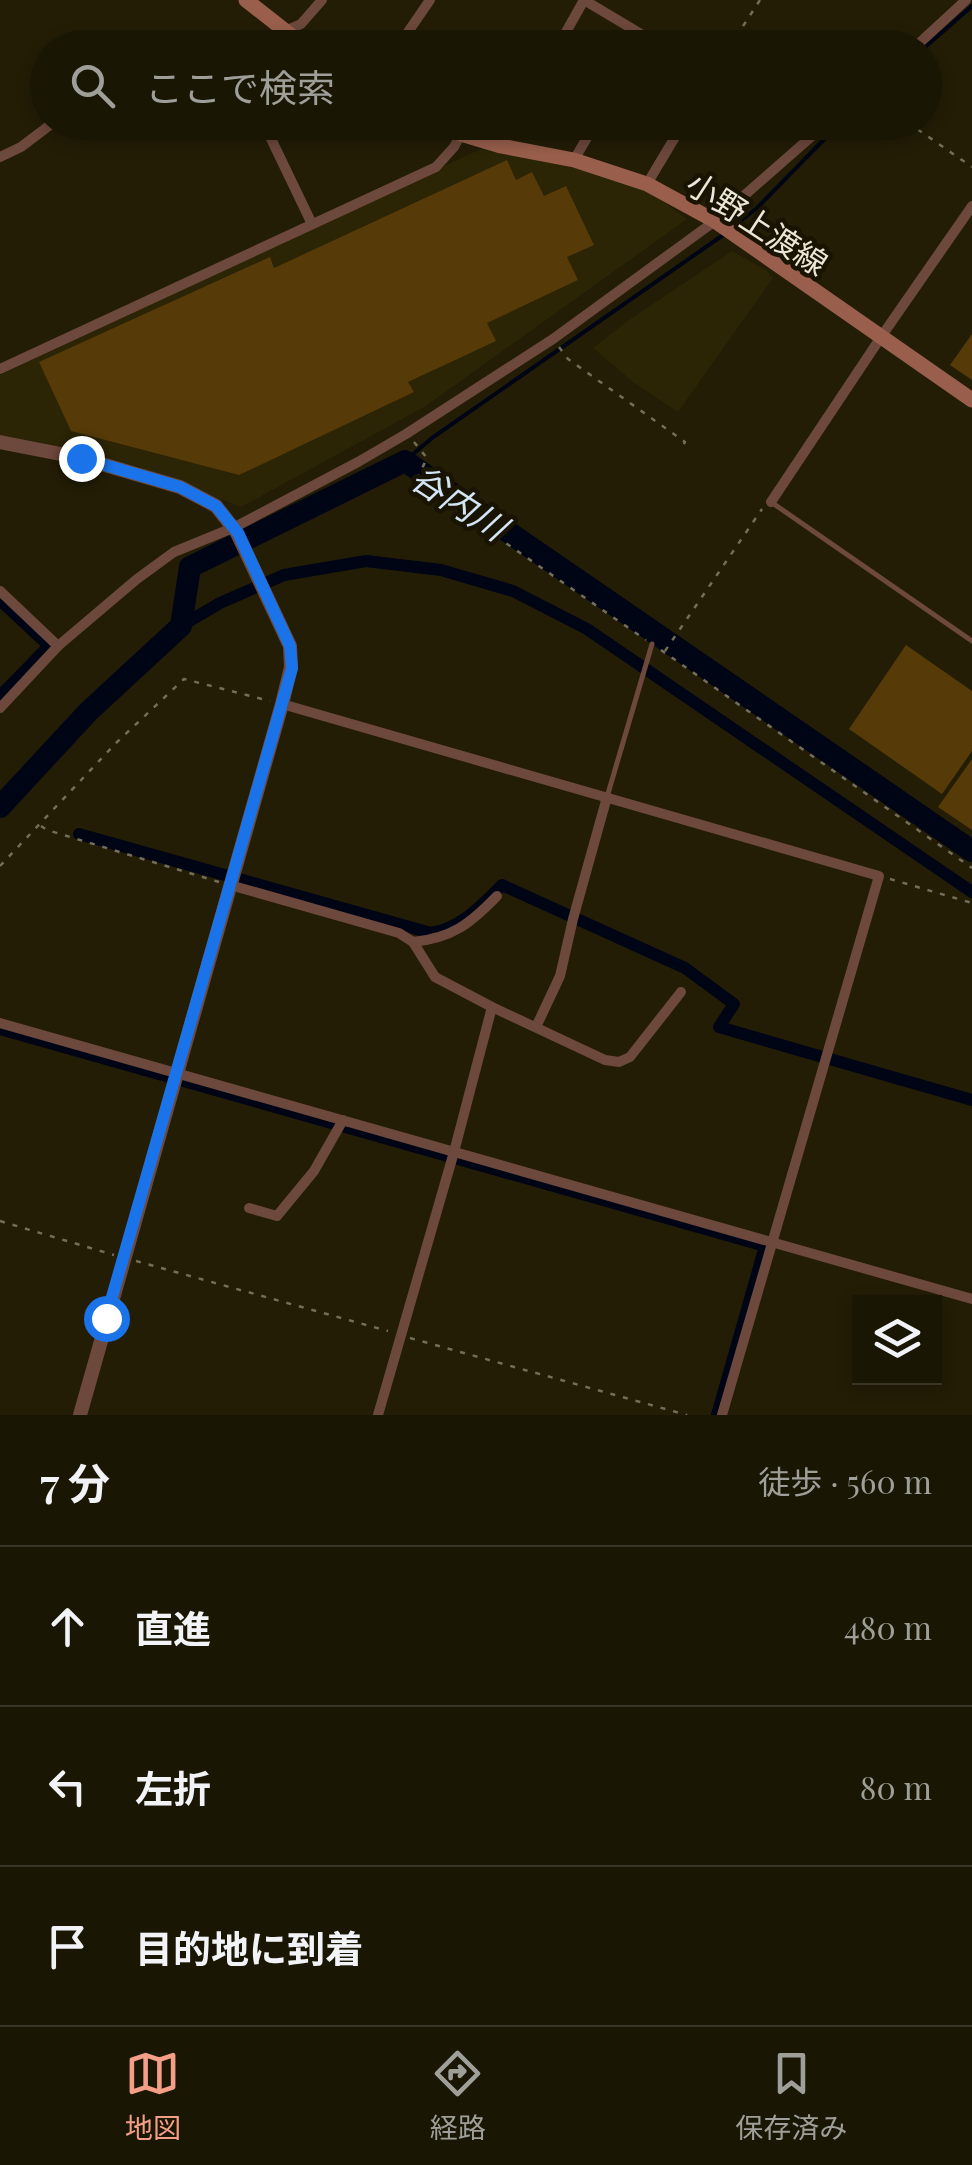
<!DOCTYPE html>
<html lang="ja">
<head>
<meta charset="utf-8">
<style>
  body { margin:0; font-family:"Playfair Display","Noto Sans JP",serif; background:#231f0e; color:#f1f3f6 }
  .controls { position:absolute; right:30px; bottom:30px; display:grid; overflow:hidden; border-radius:0px; box-shadow:0 5px 15px #0003 }
  .controls button { width:90px; height:90px; display:grid; place-items:center; padding:0; border:0; border-bottom:2px solid #383526; background:#1a1604; color:#f1f3f6; font:50px sans-serif }
  .stop { position:absolute; width:30px; height:30px; margin:-22px; border:8px solid #1a73e8; border-radius:50%; background:#fff }
  .stop.end { background:#1a73e8; border-color:#fff; box-shadow:0 2px 10px #0008 }
  .list { margin:0; padding:0; list-style:none }
  h2 { display:flex; justify-content:space-between; align-items:center; height:130px; margin:0; padding:0 40px; font-size:42px }
  h2 small { font-size:32px; font-weight:400; color:#9f9f9a }
  .list li { display:grid; grid-template-columns:65px 1fr auto; gap:30px; align-items:center; box-sizing:border-box; height:160px; padding:0 40px; border-top:2px solid #383526 }
  .list b { display:block; font-size:38px; white-space:nowrap }
  .list em { font-size:32px; font-style:normal; color:#9f9f9a }
  .icon { flex:none; width:55px; height:55px; fill:none; stroke:currentColor; stroke-width:2; stroke-linecap:round; stroke-linejoin:round }
  .map { position:relative; flex:none; width:972px; height:1415px; overflow:hidden }
  .search { position:absolute; background:#1a1604; box-shadow:0 5px 15px #0003; left:30px; right:30px; top:30px; height:110px; display:flex; align-items:center; gap:25px; box-sizing:border-box; padding:0 35px; border-radius:55px; color:#9f9f9a; font-size:38px }
  .sheet { height:610px; background:#1a1604 }
  nav { display:flex; justify-content:space-around; align-items:center; box-sizing:border-box; height:140px; border-top:2px solid #383526; background:#1a1604; font-size:28px; color:#9f9f9a }
  nav a { display:grid; justify-items:center; gap:5px }
  nav .on { color:#f49e87 }
  .map>svg:first-child { display:block }
</style>
</head>
<body>
<div class="map">
<svg width="972" height="1415" viewBox="0 0 972 1415">
  <rect width="100%" height="100%" fill="#231d06"/>
  <g fill="#2b2405">
    <path d="M485 147 570 164 647 190 687 219 426 406 241 507 136 466 0 437V375Z"/>
    <path d="M732 251 766 270 773 278 678 412 633 382 593 348 626 322Z"/>
  </g>
  <g fill="none" stroke-linecap="round" stroke-linejoin="round">
    <g stroke="#000516" stroke-width="4">
      <path d="M924 48 972 6"/>
      <path d="M733 227 757 208 841 122"/>
      <path d="M405 461 432 438 726 233"/>
    </g>
    <g stroke="#000516" stroke-width="12">
      <path d="M0 600 49 646 0 696"/>
      <path d="M181 626 220 603 284 575 366 561 441 570 513 591 587 629 972 892"/>
      <path d="M79 834 431 933C461 928 481 906 502 885L685 968 734 1004 719 1027 972 1100"/>
      <path d="M0 1029 765 1246 717 1415"/>
    </g>
    <path stroke="#000516" stroke-width="22" d="M0 807 88 712 181 626 190 567 405 461 972 851"/>
  </g>
  <g fill="#563a08">
    <path d="M507 160 516 180 532 172 544 196 566 186 594 245 567 257 578 280 487 323 496 341 408 382 414 392 239 475 71 431 39 362 270 257 274 268Z"/>
    <path d="M972 334V380L950 365Z"/>
    <path d="M906 645 972 691V751L942 794 849 729Z"/>
    <path d="M972 759V830L938 807Z"/>
  </g>
  <g fill="none" stroke-linecap="round" stroke-linejoin="round">
    <g stroke="#736e5b" stroke-width="2.5" stroke-dasharray="5 8" stroke-linecap="butt">
      <path d="M736 37 760 0"/>
      <path d="M907 122 972 167"/>
      <path d="M559 347 568 359 685 442 680 451"/>
      <path d="M414 442 427 458 416 481 646 640"/>
      <path d="M661 650 972 868"/>
      <path d="M665 651 762 509"/>
      <path d="M41 826 47 830 219 882"/>
      <path d="M0 866 116 743 184 679 270 701"/>
      <path d="M890 879 972 903"/>
      <path d="M0 1221 114 1255"/>
      <path d="M136 1261 388 1331"/>
      <path d="M410 1338 687 1415"/>
    </g>
    <g stroke="#6d483c" stroke-width="5">
      <path d="M771 502 972 641"/>
      <path d="M607 797 652 644"/>
    </g>
    <g stroke="#6d483c" stroke-width="10">
      <path d="M584 0 646 37"/>
      <path d="M255 48 271 37 301 24 322 0"/>
      <path d="M397 48 430 0"/>
      <path d="M557 48 584 0"/>
      <path d="M640 48 646 37 665 48"/>
      <path d="M730 48V47"/>
      <path d="M914 48 966 0"/>
      <path d="M263 122 312 224"/>
      <path d="M501 146 514 122"/>
      <path d="M0 157 21 147 54 122"/>
      <path d="M574 160 596 122"/>
      <path d="M647 184 684 122"/>
      <path d="M0 369 436 167 454 147 461 134"/>
      <path d="M771 502 881 337 972 206"/>
      <path d="M0 591 58 646"/>
      <path d="M282 704 879 876 722 1415"/>
      <path d="M0 708 58 646 137 579 174 552 235 527 358 462 406 434 553 339 715 221 828 122"/>
      <path d="M230 885 399 933 413 942 435 977 492 1007 605 1060 619 1062 630 1057 681 992"/>
      <path d="M413 942C452 938 470 924 497 896"/>
      <path d="M0 1023 972 1299"/>
      <path d="M536 1027 560 976 573 919 607 797"/>
      <path d="M249 1208 277 1216 314 1171 343 1120"/>
      <path d="M378 1415 454 1152 492 1007"/>
    </g>
    <path stroke="#6d483c" stroke-width="14" d="M0 442 81 458 180 487 216 506 237 533 290 646 291 667 282 704 80 1415"/>
    <g stroke="#9a5f4c" stroke-width="15">
      <path d="M246 0 307 48"/>
      <path d="M435 122 461 134 501 146 574 160 647 184 715 221 972 400"/>
    </g>
  </g>
  <g fill="none" stroke-linecap="round" stroke-linejoin="round">
    <path stroke="#1a73e8" stroke-width="12" d="M81 458 180 487 216 506 238 533 290 646 292 668 106 1318"/>
  </g>
  <g text-anchor="middle" dominant-baseline="central" stroke-width="9" stroke-linejoin="round" paint-order="stroke">
    <g font-size="32" fill="#eae7d9" stroke="#191401">
      <text transform="translate(758 222) rotate(33)">小野上渡線</text>
    </g>
    <g font-size="35" font-style="italic" fill="#d2e4f5" stroke="#191401">
      <text transform="translate(460 501) rotate(33)">谷内川</text>
    </g>
  </g>
</svg>
<div class="controls">
<button><svg class="icon" aria-label="layers" viewBox="0 0 24 24"><path d="M12 4l9 5-9 5-9-5zM3 14l9 5 9-5"/></svg></button>
</div>
<div class="stop" style="left:106px;top:1318px"></div>
<div class="stop end" style="left:81px;top:458px"></div>
<div class="search"><svg class="icon" aria-label="search" viewBox="0 0 24 24"><circle cx="10" cy="10" r="6"/><path d="M15 15l6 6"/></svg>ここで検索</div>
</div>
<section class="sheet">
<h2>7 分<small>徒歩 · 560 m</small></h2>
<ul class="list">
<li><svg class="icon" aria-label="ahead" viewBox="0 0 24 24"><path d="M12 20V5M6 11l6-6 6 6"/></svg><div><b>直進</b></div><em>480 m</em></li>
<li><svg class="icon" aria-label="left" viewBox="0 0 24 24"><path d="M17 20v-9H6M10 6l-5 5 5 5"/></svg><div><b>左折</b></div><em>80 m</em></li>
<li><svg class="icon" aria-label="arrive" viewBox="0 0 24 24"><path d="M6 21V4h12l-3 4 3 4H6"/></svg><div><b>目的地に到着</b></div></li>
</ul>
</section>
<nav>
<a class="on"><svg class="icon" aria-label="map" viewBox="0 0 24 24"><path d="M3 6l6-2 6 2 6-2v14l-6 2-6-2-6 2zM9 4v14M15 6v14"/></svg>地図</a>
<a><svg class="icon" aria-label="directions" viewBox="0 0 24 24"><path d="M12 3l9 9-9 9-9-9zM9 14v-3h6M13 9l2 2-2 2"/></svg>経路</a>
<a><svg class="icon" aria-label="saved" viewBox="0 0 24 24"><path d="M7 4h10v16l-5-4-5 4z"/></svg>保存済み</a>
</nav>
</body>
</html>
